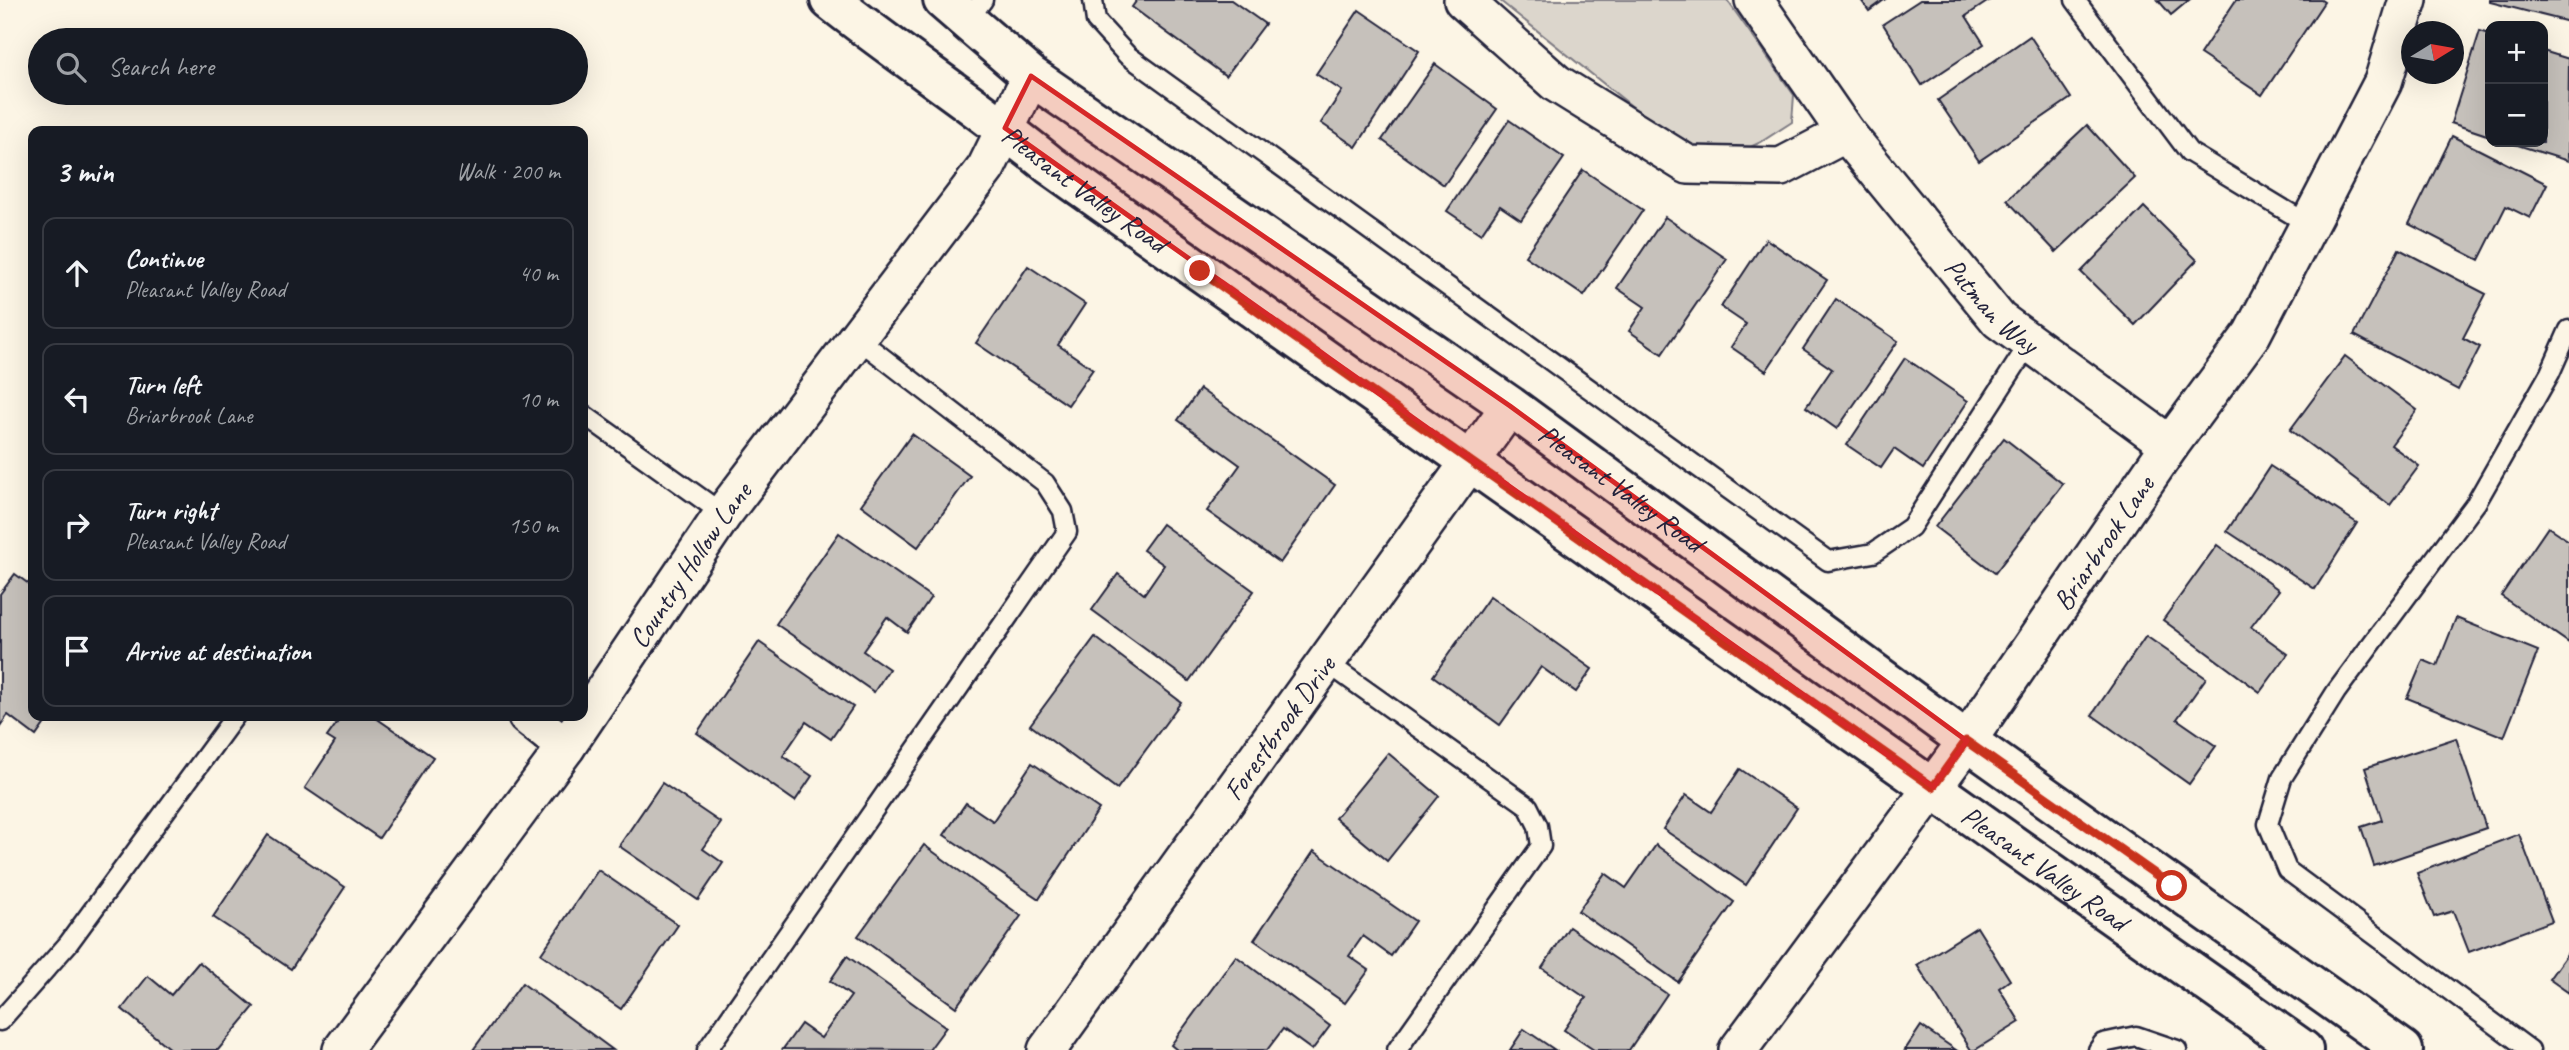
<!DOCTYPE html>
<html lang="en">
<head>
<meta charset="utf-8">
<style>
  body { margin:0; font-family:Caveat,sans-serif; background:#20242c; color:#f1f3f6 }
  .controls { position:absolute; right:21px; top:21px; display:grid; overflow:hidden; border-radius:14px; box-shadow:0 7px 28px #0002 }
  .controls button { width:63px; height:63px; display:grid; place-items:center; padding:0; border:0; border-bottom:2px solid #363941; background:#171b24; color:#f1f3f6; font:35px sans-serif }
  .compass { position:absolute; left:2401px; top:21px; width:63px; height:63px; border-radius:50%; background:#171b24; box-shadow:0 7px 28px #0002; rotate:79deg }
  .stop { position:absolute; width:21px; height:21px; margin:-16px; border:5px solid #c8321e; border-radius:50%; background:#fff }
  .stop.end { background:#c8321e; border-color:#fff; box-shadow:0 2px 7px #0008 }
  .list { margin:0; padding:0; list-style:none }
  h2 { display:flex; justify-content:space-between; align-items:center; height:91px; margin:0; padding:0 28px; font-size:30px }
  h2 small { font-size:23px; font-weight:400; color:#9ea1a6 }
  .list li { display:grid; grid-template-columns:46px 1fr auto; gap:21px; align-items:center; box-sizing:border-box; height:112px; margin:0 14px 14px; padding:0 14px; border:2px solid #363941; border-radius:14px }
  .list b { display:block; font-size:26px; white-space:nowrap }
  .list p { margin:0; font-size:23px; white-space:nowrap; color:#9ea1a6 }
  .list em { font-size:23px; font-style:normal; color:#9ea1a6 }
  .icon { flex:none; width:38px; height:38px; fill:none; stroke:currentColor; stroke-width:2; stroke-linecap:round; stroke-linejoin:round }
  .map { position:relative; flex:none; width:2569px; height:1050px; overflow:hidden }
  .search { position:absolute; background:#171b24; box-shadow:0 7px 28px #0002; left:28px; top:28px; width:560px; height:77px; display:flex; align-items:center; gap:18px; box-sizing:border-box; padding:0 24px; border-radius:38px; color:#9ea1a6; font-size:26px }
  .panel { position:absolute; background:#171b24; box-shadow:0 7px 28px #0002; left:28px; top:126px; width:560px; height:595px; border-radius:14px }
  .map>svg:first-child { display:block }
</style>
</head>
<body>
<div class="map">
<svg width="2569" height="1050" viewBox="0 0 2569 1050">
  <rect width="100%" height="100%" fill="#fcf5e5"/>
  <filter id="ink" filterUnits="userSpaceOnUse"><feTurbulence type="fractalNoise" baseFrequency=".0143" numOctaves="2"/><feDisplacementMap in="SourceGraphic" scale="14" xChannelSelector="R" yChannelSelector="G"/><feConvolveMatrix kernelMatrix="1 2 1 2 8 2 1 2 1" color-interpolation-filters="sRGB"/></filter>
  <g filter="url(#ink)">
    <path fill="#dcd6cc" stroke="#7f7c84" stroke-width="2" d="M1499 0H1727L1794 95 1792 122 1761 142 1735 154 1689 152Z"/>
    <g fill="#c6c1bb" stroke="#22223b" stroke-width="2">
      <path d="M1137 0H1231L1265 24 1226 76 1132 7Z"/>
      <path d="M1861 0H1884L1869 11Z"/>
      <path d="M1920 0H1990L1966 16 1984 44 1922 85 1883 24Z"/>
      <path d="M2158 0H2189L2171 15Z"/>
      <path d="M2236 0H2321L2324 2 2262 95 2200 54Z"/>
      <path d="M2490 0H2569V22L2490 2Z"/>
      <path d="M1359 10 1419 51 1356 147 1321 123 1342 91 1316 74Z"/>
      <path d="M2480 31 2490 34V136L2451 123Z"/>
      <path d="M2030 36 2071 98 1979 161 1938 100Z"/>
      <path d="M2543 51 2569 59 2568 161 2508 142H2543Z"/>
      <path d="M1435 64 1497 109 1444 185 1382 140Z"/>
      <path d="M1509 120 1564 158 1521 220 1500 206 1481 234 1447 211Z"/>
      <path d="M2087 125 2135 178 2056 252 2007 200Z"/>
      <path d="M2452 136 2547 184 2530 218 2506 206 2479 260 2409 224Z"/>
      <path d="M1583 170 1643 210 1584 296 1525 256Z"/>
      <path d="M2144 207 2197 260 2135 325 2081 272Z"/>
      <path d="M1665 217 1727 259 1662 354 1629 331 1645 307 1617 288Z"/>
      <path d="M1766 239 1827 280 1766 371 1731 347 1746 324 1721 307Z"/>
      <path d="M2399 249 2486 294 2463 338 2480 347 2458 390 2354 335Z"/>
      <path d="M1028 266 1085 304 1058 345 1093 369 1068 405 976 343Z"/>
      <path d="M1836 299 1898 341 1837 429 1806 407 1832 369 1803 349Z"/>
      <path d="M2345 356 2417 410 2391 445 2419 466 2390 505 2290 430Z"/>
      <path d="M1905 358 1968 401 1923 469 1894 449 1881 468 1847 445Z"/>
      <path d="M1200 389 1335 485 1280 563 1207 511 1240 465 1178 420Z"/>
      <path d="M912 434 970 476 918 547 861 505Z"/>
      <path d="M2004 438 2063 484 1995 573 1935 527Z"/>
      <path d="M2270 466 2357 523 2315 589 2227 531Z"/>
      <path d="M1162 524 1254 591 1189 681 1092 610 1118 574 1144 594 1164 565 1143 550Z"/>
      <path d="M2548 527 2569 541V643L2501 596Z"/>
      <path d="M839 533 931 597 907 632 887 617 863 651 889 669 874 692 776 624Z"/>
      <path d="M2217 545 2279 590 2251 627 2288 654 2260 692 2163 620Z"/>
      <path d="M15 574 33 587V629L30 633 33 636V716H50L36 736 8 715 0 726V594Z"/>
      <path d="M1490 596 1592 669 1576 692 1541 667 1500 725 1433 676Z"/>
      <path d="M2456 618 2538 651 2504 737 2407 698 2423 660 2437 666Z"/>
      <path d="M2146 636 2206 678 2177 719 2216 746 2189 784 2092 715Z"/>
      <path d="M1095 637 1181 702 1117 789 1030 725Z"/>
      <path d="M759 642 853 707 831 739 806 722 783 756 812 776 795 801 697 733Z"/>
      <path d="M342 716H373L433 757 379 838 305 788 335 742 327 737Z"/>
      <path d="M2456 738 2486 828 2374 866 2361 827 2382 820 2365 768Z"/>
      <path d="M1388 753 1439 796 1387 861 1335 818Z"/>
      <path d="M1032 763 1099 809 1039 899 944 835 966 803 993 821Z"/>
      <path d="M1740 769 1797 808 1746 885 1663 829 1686 795 1711 812Z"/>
      <path d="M662 783 721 823 703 849 723 863 698 900 619 846Z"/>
      <path d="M2519 834 2552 921 2469 952 2453 911 2434 917 2417 873Z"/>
      <path d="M268 835 345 887 291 969 213 917Z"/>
      <path d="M924 845 1021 916 956 1007 858 936Z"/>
      <path d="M1656 845 1734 902 1678 982 1578 911 1605 873 1626 888Z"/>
      <path d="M1314 851 1415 921 1391 956 1363 936 1349 956 1369 970 1345 1003 1254 940Z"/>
      <path d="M598 870 678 925 621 1009 541 954Z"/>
      <path d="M1569 927 1667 994 1629 1050H1594L1564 1030 1586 998 1542 968Z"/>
      <path d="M1977 927 2010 980 1999 988 2020 1022 1975 1050H1971L1917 965Z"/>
      <path d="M2569 951V993L2549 979Z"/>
      <path d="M847 956 946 1027 929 1050 783 1049 801 1024 821 1038 851 996 830 981Z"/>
      <path d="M1236 956 1330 1026 1312 1050 1283 1029 1267 1050H1177L1171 1045Z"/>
      <path d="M199 962 254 1007 218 1050H171L122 1009 148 976 171 995Z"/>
      <path d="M522 983 613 1050H473Z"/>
      <path d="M1921 1026 1956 1050H1905Z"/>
      <path d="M1524 1029 1555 1050H1510Z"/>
    </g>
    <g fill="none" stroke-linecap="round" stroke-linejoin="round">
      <defs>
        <g id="lane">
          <path d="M1093 0 1096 21 1127 55 1828 561 1873 553 1911 527 2029 344"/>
          <path d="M2075 0 2189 152 2308 224"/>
          <path d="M967 21 983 0"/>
          <path d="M583 414 723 514"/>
          <path d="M1326 662 1528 806 1538 826 1541 846 1397 1050"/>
          <path d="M0 1021 68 944 235 716"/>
          <path d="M707 1050 1067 532 1063 511 1045 483 857 338"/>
          <path d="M2098 1050 2103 1043 2136 1036 2177 1050"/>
          <path d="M2530 1050 2287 870 2268 824 2282 778 2336 692 2476 503 2550 373 2569 330"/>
        </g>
        <g id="street">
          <path d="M1463 0 1556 83 1688 165 1781 167 1846 133"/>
          <path id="s1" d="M1754 0 1846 133 1999 320 2170 445"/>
          <path d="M527 716 566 747"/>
          <path id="s2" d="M342 1050 566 747 723 514 986 168 1031 76"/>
          <path id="s3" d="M1047 1050 1510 406"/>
          <path id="s4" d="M1738 1050 1967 741 2170 445 2252 334 2383 82 2408 0"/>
        </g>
        <g id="secondary">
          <path id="s5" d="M830 0C902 57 979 107 1050 165L2303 1050"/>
          <path id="s6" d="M943 0 1031 76 1510 406 1967 741 2403 1050"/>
        </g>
      </defs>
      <use href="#lane" stroke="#22223b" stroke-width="23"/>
      <use href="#street" stroke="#22223b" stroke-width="42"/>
      <use href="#secondary" stroke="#22223b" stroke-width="44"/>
      <use href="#lane" stroke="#fcf5e5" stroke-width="18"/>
      <use href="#street" stroke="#fcf5e5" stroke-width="37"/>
      <use href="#secondary" stroke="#fcf5e5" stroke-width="38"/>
    </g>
  </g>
  <g fill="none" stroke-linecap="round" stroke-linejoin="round" filter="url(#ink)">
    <path stroke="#c8321e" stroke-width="9" d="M1200 271 1933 787 1966 741 2172 886"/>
  </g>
  <path fill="#d62828" fill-opacity="0.2" stroke="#d62828" stroke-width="5" stroke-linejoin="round" d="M1031 76 1510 406 1967 741 1933 787 1005 128Z"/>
  <g text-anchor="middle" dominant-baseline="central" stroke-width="6" stroke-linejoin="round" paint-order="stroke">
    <g font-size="28" fill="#22223b" stroke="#fcf5e5">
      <text stroke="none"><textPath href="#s5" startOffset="317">Pleasant Valley Road</textPath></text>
      <text stroke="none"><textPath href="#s1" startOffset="388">Putman Way</textPath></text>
      <text stroke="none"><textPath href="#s6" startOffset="836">Pleasant Valley Road</textPath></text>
      <text stroke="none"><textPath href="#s4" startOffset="625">Briarbrook Lane</textPath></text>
      <text stroke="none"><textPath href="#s2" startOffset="597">Country Hollow Lane</textPath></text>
      <text stroke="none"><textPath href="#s3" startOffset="397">Forestbrook Drive</textPath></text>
      <text stroke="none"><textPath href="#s5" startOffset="1493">Pleasant Valley Road</textPath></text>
    </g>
  </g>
</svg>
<div class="controls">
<button>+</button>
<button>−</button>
</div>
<svg class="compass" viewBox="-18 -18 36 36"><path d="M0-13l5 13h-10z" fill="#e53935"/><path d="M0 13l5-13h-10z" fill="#9ea1a6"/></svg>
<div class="stop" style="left:2172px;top:886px"></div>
<div class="stop end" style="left:1200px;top:271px"></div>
<div class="search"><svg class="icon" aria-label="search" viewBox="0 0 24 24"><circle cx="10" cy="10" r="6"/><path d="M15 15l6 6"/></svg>Search here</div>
<section class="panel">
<h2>3 min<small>Walk · 200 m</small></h2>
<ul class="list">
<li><svg class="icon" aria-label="ahead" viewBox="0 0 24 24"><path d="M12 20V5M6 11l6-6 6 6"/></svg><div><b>Continue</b><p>Pleasant Valley Road</p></div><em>40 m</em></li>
<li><svg class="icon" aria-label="left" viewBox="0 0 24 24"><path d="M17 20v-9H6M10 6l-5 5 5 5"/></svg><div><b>Turn left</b><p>Briarbrook Lane</p></div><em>10 m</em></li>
<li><svg class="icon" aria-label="right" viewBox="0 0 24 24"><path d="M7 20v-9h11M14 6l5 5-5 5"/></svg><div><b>Turn right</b><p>Pleasant Valley Road</p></div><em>150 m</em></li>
<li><svg class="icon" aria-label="arrive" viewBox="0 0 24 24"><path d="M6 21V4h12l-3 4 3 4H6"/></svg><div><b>Arrive at destination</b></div></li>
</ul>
</section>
</div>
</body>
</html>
